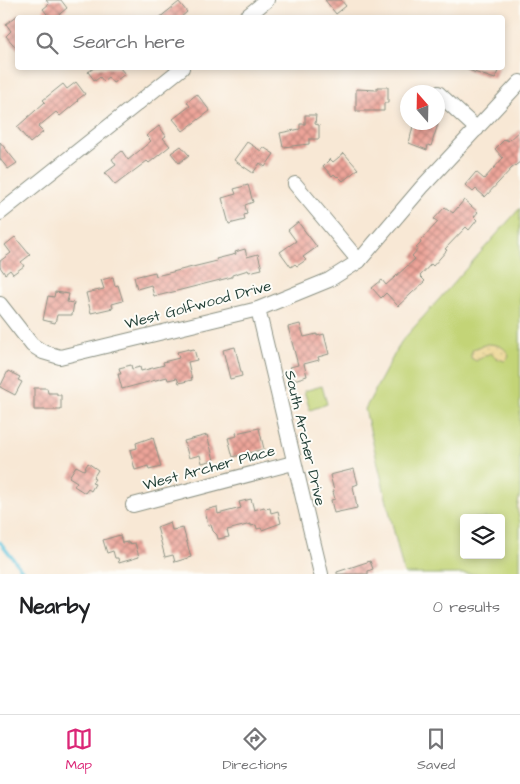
<!DOCTYPE html>
<html lang="en">
<head>
<meta charset="utf-8">
<style>
  body { margin:0; font-family:"Architects Daughter",sans-serif; background:#f6f6f6; color:#202124 }
  .controls { position:absolute; right:15px; bottom:15px; display:grid; overflow:hidden; border-radius:5px; box-shadow:0 2px 8px #0003 }
  .controls button { width:45px; height:45px; display:grid; place-items:center; padding:0; border:0; border-bottom:1px solid #e0e0e0; background:#fff; color:#202124; font:25px sans-serif }
  .compass { position:absolute; left:400px; top:85px; width:45px; height:45px; border-radius:50%; background:#fff; box-shadow:0 2px 8px #0003; rotate:340deg }
  .list { margin:0; padding:0; list-style:none }
  h2 { display:flex; justify-content:space-between; align-items:center; height:65px; margin:0; padding:0 20px; font-size:21px }
  h2 small { font-size:16px; font-weight:400; color:#757577 }
  .icon { flex:none; width:28px; height:28px; fill:none; stroke:currentColor; stroke-width:2; stroke-linecap:round; stroke-linejoin:round }
  .map { position:relative; flex:none; width:520px; height:574px; overflow:hidden }
  .search { position:absolute; background:#fff; box-shadow:0 2px 8px #0003; left:15px; right:15px; top:15px; height:55px; display:flex; align-items:center; gap:12px; box-sizing:border-box; padding:0 18px; border-radius:5px; color:#757577; font-size:19px }
  .sheet { height:140px; background:#fff }
  nav { display:flex; justify-content:space-around; align-items:center; box-sizing:border-box; height:70px; border-top:1px solid #e0e0e0; background:#fff; font-size:14px; color:#757577 }
  nav a { display:grid; justify-items:center; gap:2px }
  nav .on { color:#db2777 }
  .map>svg:first-child { display:block }
</style>
</head>
<body>
<div class="map">
<svg width="520" height="574" viewBox="0 0 520 574">
  <defs>
    <pattern id="sand-dots" width="8" height="8" patternUnits="userSpaceOnUse" patternTransform="scale(1.25)"><rect width="8" height="8" fill="#eeda9e"/><path d="M2 2h.1M6 6h.1" fill="none" stroke="#ccbc89" stroke-width="1.8" stroke-linecap="round"/></pattern>
    <pattern id="building-cross-hatch" width="8" height="8" patternUnits="userSpaceOnUse" patternTransform="scale(1.25)"><rect width="8" height="8" fill="#eda499"/><path d="M0 0l8 8M0 8l8-8" fill="none" stroke="#bf877e"/></pattern>
  </defs>
  <rect width="100%" height="100%" fill="#fdfcf7"/>
  <filter id="ink" filterUnits="userSpaceOnUse"><feTurbulence type="fractalNoise" baseFrequency=".02" numOctaves="2"/><feDisplacementMap in="SourceGraphic" scale="10" xChannelSelector="R" yChannelSelector="G"/><feConvolveMatrix kernelMatrix="1 2 1 2 8 2 1 2 1" color-interpolation-filters="sRGB"/></filter>
  <filter id="wash" filterUnits="userSpaceOnUse"><feTurbulence type="fractalNoise" baseFrequency=".0096" numOctaves="4" result="noise"/><feDisplacementMap in="SourceGraphic" scale="20" xChannelSelector="R" yChannelSelector="G"/><feGaussianBlur stdDeviation="1.12" result="paint"/><feColorMatrix in="noise" values="0 0 0 0 0 0 0 0 0 0 0 0 0 0 0 0 0 1.4 0 .05"/><feComposite in="paint" operator="in"/></filter>
  <g filter="url(#wash)">
    <rect width="100%" height="100%" fill="#f8e8d5"/>
    <g fill="#c3d477" stroke="#718856" fill-rule="evenodd">
      <path d="M520 208V494L517 508 520 522V574H404L365 409 401 342ZM464 518H501V555H464Z"/>
      <path d="M322 386 327 404 310 410 304 391Z"/>
    </g>
    <path fill="url(#sand-dots)" stroke="#868c69" d="M487 344C497 344 507 347 509 357L505 361 498 359 490 353 476 361 471 358V354L473 349Z"/>
    <g fill="none" stroke-linecap="round" stroke-linejoin="round">
      <path stroke="#5fc3dc" stroke-width="3" d="M0 542 25 574"/>
    </g>
    <g id="blocks">
      <g fill="url(#building-cross-hatch)">
        <path d="M46 0H61L67 8 55 18H50L43 9 49 4Z"/>
        <path d="M325 0H341L346 6 336 14Z"/>
        <path d="M179 2 187 12 180 18H159Z"/>
        <path d="M18 15V50L6 36 11 31 6 24Z"/>
        <path d="M94 68H120L125 74 113 83 108 77 103 81 100 77 95 81 88 72Z"/>
        <path d="M465 68H499L495 79 465 69Z"/>
        <path d="M76 82 85 94 77 100 78 101 60 116 56 112 38 127 43 132 30 143 17 127 45 102 43 100 63 84 67 89Z"/>
        <path d="M377 87H388V103H384V111H356V89L377 90Z"/>
        <path d="M197 94 210 111 183 131 173 119 190 106 187 102Z"/>
        <path d="M305 115H316L315 124 319 125V139H309V144L283 147 280 133 300 129V124H305Z"/>
        <path d="M421 122 438 124 431 146 428 145 427 150 409 143 413 126 420 128Z"/>
        <path d="M159 126 166 136 163 138 170 146 149 163 147 161 115 185 105 173 116 165 112 159 122 151 128 160 151 141 146 136Z"/>
        <path d="M520 130V162L512 168 485 197 476 189 473 192 465 185 476 172 484 179 503 158 495 149 505 139 508 141Z"/>
        <path d="M0 142 17 163 8 169 0 159Z"/>
        <path d="M247 142 261 151 263 147 274 154 265 167 260 163 253 173 234 160Z"/>
        <path d="M181 146 189 155 179 163 171 153Z"/>
        <path d="M344 153 358 169 343 181 338 176 337 177 334 174 332 176 323 166 330 159 333 162Z"/>
        <path d="M248 185 253 202 245 205 247 214 244 215 245 220 229 224 222 198 236 194 234 189Z"/>
        <path d="M464 200 478 212 474 217 477 220 469 230 466 227 445 249 447 250 433 266 431 264 420 276 425 281 398 306 386 293 381 298 372 288 382 280 386 285 415 259 412 256 418 249 416 248 421 243 420 241 438 222 434 219 445 207 453 213Z"/>
        <path d="M298 222 317 247 303 257 306 260 297 266 295 264 291 267 280 252 296 241 288 230Z"/>
        <path d="M15 237 30 255 21 262 24 266 13 274 10 270 5 274 0 267V261L11 253 5 245Z"/>
        <path d="M245 249 247 257 258 254 262 269 249 272 248 270 232 275V277L161 295 154 296 151 285 137 289 134 277 155 272 156 276 217 261 216 259 236 254 235 252Z"/>
        <path d="M113 277 115 286 118 285 123 301 112 304 113 308 91 313 86 293 104 289 101 280Z"/>
        <path d="M55 292 69 294 67 302 74 303 72 315H57L55 323 43 320 48 296 54 297Z"/>
        <path d="M300 324 304 337 317 334V336L324 334 329 354 318 357 319 360 304 364 307 376 294 380 290 367 298 365 288 327Z"/>
        <path d="M235 347 242 376 230 379 223 350Z"/>
        <path d="M189 349V350L194 349 197 360 188 362 192 380 179 383 177 378 168 380 167 377 122 389 118 374H121L119 368 131 365 132 369 140 367 141 371 164 365 163 362 179 358 177 352Z"/>
        <path d="M8 371 20 377 18 380 22 382 15 395 0 387Z"/>
        <path d="M34 388H47L48 393H57V395H61V410H34Z"/>
        <path d="M259 428 264 449 233 457 228 438 237 436 236 433Z"/>
        <path d="M207 435 214 460 202 463 200 455 189 458 184 441Z"/>
        <path d="M153 437 161 467 149 470 148 466 135 470 130 450 137 448 136 443Z"/>
        <path d="M88 463 98 470 93 478 95 479 92 483 95 484 91 491 88 489 85 493 74 486 77 482 69 477 76 466 84 470Z"/>
        <path d="M354 469 358 484 353 486 357 508 334 513 331 500 335 499 333 492 334 491 330 475Z"/>
        <path d="M251 499 254 510 264 507 265 509 270 508 271 513 278 511 281 523 262 530 261 528 257 529 256 525 251 526V524L227 530 229 537 218 539 217 535 213 531 211 525H208L205 510 217 507 218 514 241 508 239 502Z"/>
        <path d="M170 522 172 530 183 528 191 557 175 562 173 555 165 557 157 527Z"/>
        <path d="M120 535 122 543 128 542V544L135 543 139 557 119 563 118 558H115L113 551 107 553 103 540Z"/>
        <path d="M370 561 373 569 368 571V574H337V572Z"/>
      </g>
    </g>
  </g>
  <g filter="url(#ink)">
    <use href="#blocks" fill-opacity="0" stroke="#8c9284" stroke-width="1"/>
    <g fill="none" stroke-linecap="round" stroke-linejoin="round">
      <defs>
        <g id="minor">
          <path d="M245 18 267 0"/>
          <path d="M438 93 477 129"/>
          <path d="M295 184 359 261"/>
          <path d="M0 213 182 68"/>
          <path d="M0 304 32 345 43 352 60 357 258 309 329 280 359 261 422 187 520 82"/>
          <path d="M258 309 321 574"/>
          <path d="M133 505 293 463"/>
        </g>
      </defs>
      <use href="#minor" stroke="#8c9284" stroke-width="16"/>
      <use href="#minor" stroke="#fff" stroke-width="14"/>
    </g>
  </g>
  <g text-anchor="middle" dominant-baseline="central" stroke-width="4" stroke-linejoin="round" paint-order="stroke">
    <g font-size="15" fill="#1f3d34" stroke="#fdfcf7">
      <text transform="translate(198 305) rotate(-15)">West Golfwood Drive</text>
      <text transform="translate(305 438) rotate(77)">South Archer Drive</text>
      <text transform="translate(209 468) rotate(-15)">West Archer Place</text>
    </g>
  </g>
</svg>
<div class="controls">
<button><svg class="icon" aria-label="layers" viewBox="0 0 24 24"><path d="M12 4l9 5-9 5-9-5zM3 14l9 5 9-5"/></svg></button>
</div>
<svg class="compass" viewBox="-18 -18 36 36"><path d="M0-13l5 13h-10z" fill="#e53935"/><path d="M0 13l5-13h-10z" fill="#757577"/></svg>
<div class="search"><svg class="icon" aria-label="search" viewBox="0 0 24 24"><circle cx="10" cy="10" r="6"/><path d="M15 15l6 6"/></svg>Search here</div>
</div>
<section class="sheet">
<h2>Nearby<small>0 results</small></h2>
<ul class="list">
</ul>
</section>
<nav>
<a class="on"><svg class="icon" aria-label="map" viewBox="0 0 24 24"><path d="M3 6l6-2 6 2 6-2v14l-6 2-6-2-6 2zM9 4v14M15 6v14"/></svg>Map</a>
<a><svg class="icon" aria-label="directions" viewBox="0 0 24 24"><path d="M12 3l9 9-9 9-9-9zM9 14v-3h6M13 9l2 2-2 2"/></svg>Directions</a>
<a><svg class="icon" aria-label="saved" viewBox="0 0 24 24"><path d="M7 4h10v16l-5-4-5 4z"/></svg>Saved</a>
</nav>
</body>
</html>
